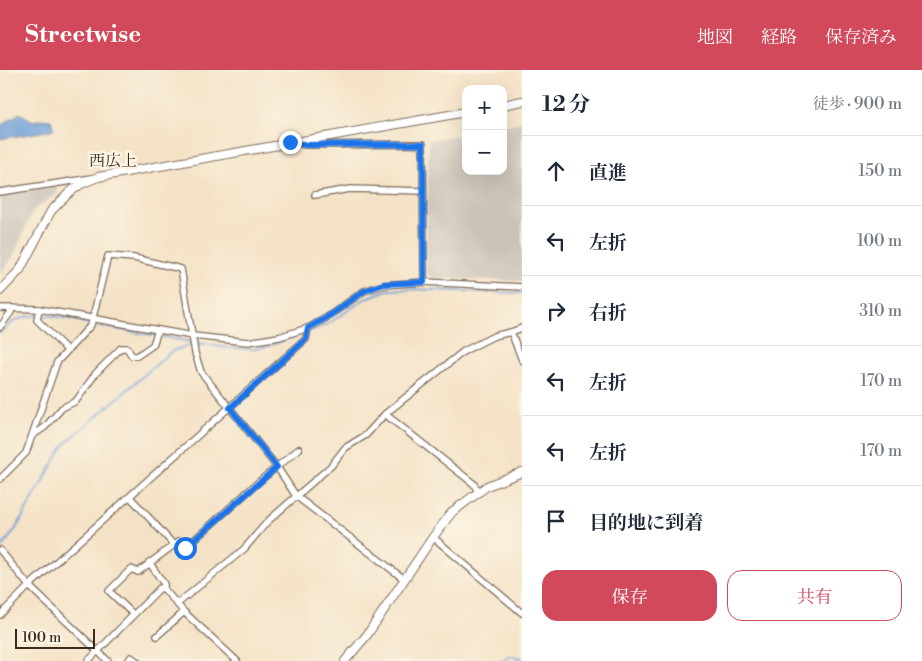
<!DOCTYPE html>
<html lang="ja">
<head>
<meta charset="utf-8">
<style>
  body { margin:0; font-family:"Libre Bodoni","Noto Serif JP",serif; background:#f2f2f3; color:#1f2937 }
  .controls { position:absolute; right:15px; top:15px; display:grid; overflow:hidden; border-radius:10px; box-shadow:0 5px 20px #0002 }
  .controls button { width:45px; height:45px; display:grid; place-items:center; padding:0; border:0; border-bottom:1px solid #e0e1e3; background:#fff; color:#1f2937; font:25px sans-serif }
  .scale { position:absolute; left:15px; bottom:12px; width:80px; box-sizing:border-box; padding-left:5px; border:2px solid #3b2a1e; border-top:0; font-size:14px; line-height:18px; white-space:nowrap; color:#3b2a1e; -webkit-text-stroke:4px #fcf5e5; paint-order:stroke }
  .stop { position:absolute; width:15px; height:15px; margin:-11px; border:4px solid #1a73e8; border-radius:50%; background:#fff }
  .stop.end { background:#1a73e8; border-color:#fff; box-shadow:0 1px 5px #0008 }
  .list { margin:0; padding:0; list-style:none }
  h2 { display:flex; justify-content:space-between; align-items:center; height:65px; margin:0; padding:0 20px; font-size:21px }
  h2 small { font-size:16px; font-weight:400; color:#747a83 }
  .list li { display:grid; grid-template-columns:32px 1fr auto; gap:15px; align-items:center; box-sizing:border-box; height:70px; padding:0 20px; border-top:1px solid #e0e1e3 }
  .list b { display:block; font-size:19px; white-space:nowrap }
  .list em { font-size:16px; font-style:normal; color:#747a83 }
  .actions { display:flex; gap:10px; padding:15px 20px }
  .actions a { flex:1; padding:11px 0; border:1px solid #d1495b; border-radius:15px; text-align:center; font-size:18px; color:#d1495b }
  .actions .main { background:#d1495b; color:#fff }
  .icon { flex:none; width:28px; height:28px; fill:none; stroke:currentColor; stroke-width:2; stroke-linecap:round; stroke-linejoin:round }
  .map { position:relative; flex:none; width:522px; height:591px; overflow:hidden }
  header { display:flex; align-items:center; gap:30px; box-sizing:border-box; height:70px; padding:0 25px; background:#d1495b; color:#fff }
  header strong { font-size:24px }
  nav { display:flex; gap:28px; margin-inline-start:auto; font-size:18px }
  main { display:flex }
  aside { flex:1; background:#fff }
  .map>svg:first-child { display:block }
</style>
</head>
<body>
<header>
<strong>Streetwise</strong>
<nav><a>地図</a><a>経路</a><a>保存済み</a></nav>
</header>
<main>
<div class="map">
<svg width="522" height="591" viewBox="0 0 522 591">
  <rect width="100%" height="100%" fill="#fcf5e5"/>
  <filter id="ink" filterUnits="userSpaceOnUse"><feTurbulence type="fractalNoise" baseFrequency=".02" numOctaves="2"/><feDisplacementMap in="SourceGraphic" scale="10" xChannelSelector="R" yChannelSelector="G"/><feConvolveMatrix kernelMatrix="1 2 1 2 8 2 1 2 1" color-interpolation-filters="sRGB"/></filter>
  <filter id="wash" filterUnits="userSpaceOnUse"><feTurbulence type="fractalNoise" baseFrequency=".0096" numOctaves="4" result="noise"/><feDisplacementMap in="SourceGraphic" scale="20" xChannelSelector="R" yChannelSelector="G"/><feGaussianBlur stdDeviation="1.12" result="paint"/><feColorMatrix in="noise" values="0 0 0 0 0 0 0 0 0 0 0 0 0 0 0 0 0 1.4 0 .05"/><feComposite in="paint" operator="in"/></filter>
  <g filter="url(#wash)">
    <rect width="100%" height="100%" fill="#f4e2c6"/>
    <g fill="#cbc3b8">
      <path d="M522 52V211L432 208 426 202 429 70 466 64V101H503V56Z"/>
      <path d="M57 116V124L33 140 13 187 0 204V125Z"/>
    </g>
    <path fill="#6b9dd6" stroke="#53647a" d="M20 43 33 51 40 49 51 50 54 60 0 69V56Z"/>
    <g fill="none" stroke-linecap="round" stroke-linejoin="round">
      <g stroke="#6b9dd6" stroke-width="2">
        <path d="M93 255 228 278 254 279 268 276 318 258 328 254 366 228 387 220 408 219 522 223"/>
        <path d="M0 263C6 258 11 252 19 249 37 242 71 247 88 254"/>
        <path d="M1 478 15 460 60 381 67 372 172 281 188 276 205 275"/>
        <path d="M500 591 510 586 522 588"/>
      </g>
    </g>
  </g>
  <g filter="url(#ink)">
    <g fill="none" stroke-linecap="round" stroke-linejoin="round">
      <defs>
        <g id="minor">
          <path d="M298 73 306 75 423 74 424 212"/>
          <path d="M0 122 92 108"/>
          <path d="M315 125 350 119 423 121"/>
          <path d="M0 238 39 239 193 266 248 272 279 267 308 258 326 248 364 221 384 215 424 212 522 217"/>
          <path d="M39 239 37 250 67 280"/>
          <path d="M0 257 11 242 12 238"/>
          <path d="M511 262 522 290"/>
          <path d="M385 344 474 414 478 422"/>
          <path d="M32 366 45 357 62 338 76 331 96 303 121 278H127L132 286H137L153 275 158 260"/>
          <path d="M0 409 26 383 57 292 91 255 108 186 134 188 181 199 195 283 201 302 277 397 296 426 404 509"/>
          <path d="M130 427 174 475"/>
          <path d="M433 467 522 543"/>
          <path d="M0 480 29 516 108 591"/>
          <path d="M149 492 164 514V519"/>
          <path d="M177 534 244 479 268 451 331 396 345 378 366 365 385 344 464 281 494 266 511 262 522 258"/>
          <path d="M133 544 109 521 131 499 138 502 179 471 185 478 262 409 299 379"/>
          <path d="M0 545 29 516 306 269 308 258"/>
          <path d="M157 566 184 542"/>
          <path d="M88 591 160 518 164 519 184 542 237 591"/>
          <path d="M128 591 131 587 137 591"/>
        </g>
        <g id="tertiary">
          <path d="M503 35 522 31"/>
          <path d="M0 221 20 200 51 141 70 122 81 114 98 107 466 42"/>
          <path d="M345 591 367 565 433 467 452 442 487 416 522 402"/>
        </g>
      </defs>
      <use href="#minor" stroke="#7c6a59" stroke-width="8"/>
      <use href="#tertiary" stroke="#7c6a59" stroke-width="10"/>
      <use href="#minor" stroke="#fff" stroke-width="5.5"/>
      <use href="#tertiary" stroke="#fff" stroke-width="8"/>
    </g>
  </g>
  <g fill="none" stroke-linecap="round" stroke-linejoin="round" filter="url(#ink)">
    <path stroke="#1a73e8" stroke-width="6" d="M185 478 277 397 230 338 306 269 308 258 326 248 364 221 384 214 424 212 423 74 306 75 290 72"/>
  </g>
  <g text-anchor="middle" dominant-baseline="central" stroke-width="5" stroke-linejoin="round" paint-order="stroke">
    <g font-size="16" fill="#3b2a1e" stroke="#fcf5e5">
      <text x="113" y="91">西広上</text>
    </g>
  </g>
</svg>
<div class="controls">
<button>+</button>
<button>−</button>
</div>
<div class="scale">100 m</div>
<div class="stop" style="left:185px;top:478px"></div>
<div class="stop end" style="left:290px;top:72px"></div>
</div>
<aside>
<h2>12 分<small>徒歩 · 900 m</small></h2>
<ul class="list">
<li><svg class="icon" aria-label="ahead" viewBox="0 0 24 24"><path d="M12 20V5M6 11l6-6 6 6"/></svg><div><b>直進</b></div><em>150 m</em></li>
<li><svg class="icon" aria-label="left" viewBox="0 0 24 24"><path d="M17 20v-9H6M10 6l-5 5 5 5"/></svg><div><b>左折</b></div><em>100 m</em></li>
<li><svg class="icon" aria-label="right" viewBox="0 0 24 24"><path d="M7 20v-9h11M14 6l5 5-5 5"/></svg><div><b>右折</b></div><em>310 m</em></li>
<li><svg class="icon" aria-label="left" viewBox="0 0 24 24"><path d="M17 20v-9H6M10 6l-5 5 5 5"/></svg><div><b>左折</b></div><em>170 m</em></li>
<li><svg class="icon" aria-label="left" viewBox="0 0 24 24"><path d="M17 20v-9H6M10 6l-5 5 5 5"/></svg><div><b>左折</b></div><em>170 m</em></li>
<li><svg class="icon" aria-label="arrive" viewBox="0 0 24 24"><path d="M6 21V4h12l-3 4 3 4H6"/></svg><div><b>目的地に到着</b></div></li>
</ul>
<div class="actions"><a class="main">保存</a><a>共有</a></div>
</aside>
</main>
</body>
</html>
